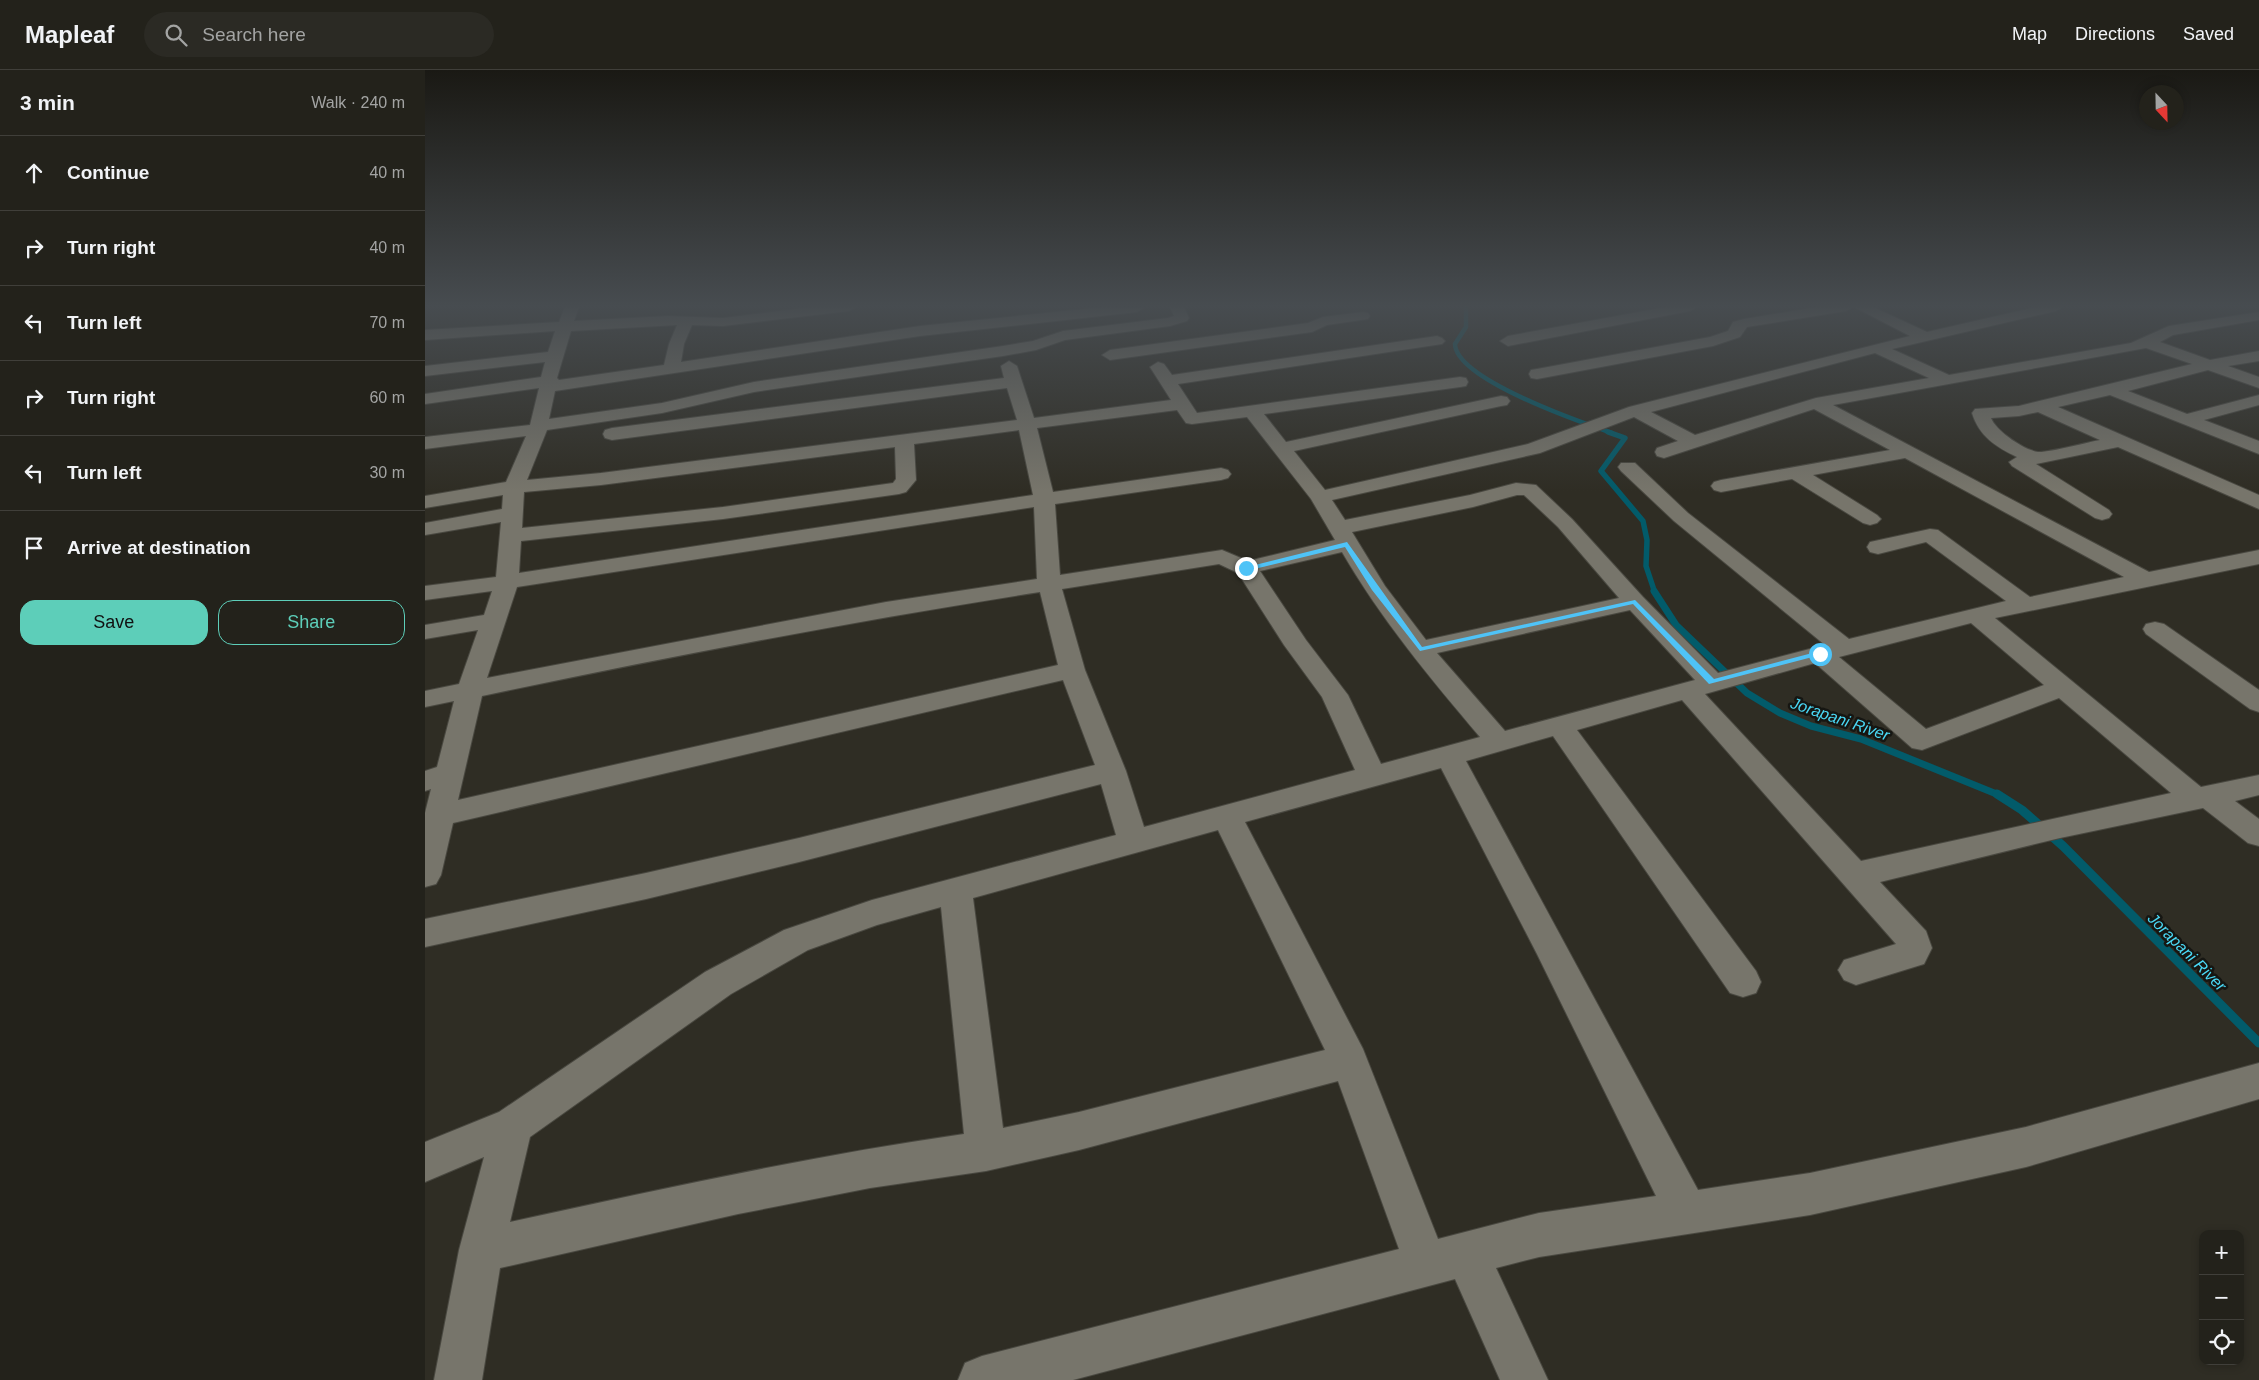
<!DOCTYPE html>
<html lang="en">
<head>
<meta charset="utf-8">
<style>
  body { margin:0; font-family:Arial,sans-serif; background:#2b2a24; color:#f1f3f6 }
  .controls { position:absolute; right:15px; bottom:15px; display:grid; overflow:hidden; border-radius:10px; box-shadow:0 2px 8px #0003 }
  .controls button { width:45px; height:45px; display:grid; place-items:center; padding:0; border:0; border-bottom:1px solid #403f3a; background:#23221b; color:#f1f3f6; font:25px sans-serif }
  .compass { position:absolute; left:1714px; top:15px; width:45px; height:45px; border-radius:50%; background:#23221b; box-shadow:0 2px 8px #0003; rotate:158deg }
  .stop { position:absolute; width:15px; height:15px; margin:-11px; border:4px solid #4fc3f7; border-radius:50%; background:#fff }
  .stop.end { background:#4fc3f7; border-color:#fff; box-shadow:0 1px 5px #0008 }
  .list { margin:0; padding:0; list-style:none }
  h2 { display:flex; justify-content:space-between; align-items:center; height:65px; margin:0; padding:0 20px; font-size:21px }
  h2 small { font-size:16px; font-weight:400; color:#a3a4a3 }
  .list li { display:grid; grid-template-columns:32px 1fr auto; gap:15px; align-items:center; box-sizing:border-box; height:75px; padding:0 20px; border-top:1px solid #403f3a }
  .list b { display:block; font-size:19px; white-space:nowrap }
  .list em { font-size:16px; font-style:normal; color:#a3a4a3 }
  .actions { display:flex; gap:10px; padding:15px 20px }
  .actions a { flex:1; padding:11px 0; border:1px solid #5dceb9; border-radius:15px; text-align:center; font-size:18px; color:#5dceb9 }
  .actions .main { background:#5dceb9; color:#111 }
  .icon { flex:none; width:28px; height:28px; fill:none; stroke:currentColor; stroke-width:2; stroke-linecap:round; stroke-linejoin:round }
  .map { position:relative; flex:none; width:1834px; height:1310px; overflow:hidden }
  header { display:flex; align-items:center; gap:30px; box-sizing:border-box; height:70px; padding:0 25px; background:#23221b; border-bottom:1px solid #403f3a }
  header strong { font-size:24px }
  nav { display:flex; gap:28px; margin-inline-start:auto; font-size:18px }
  .search { width:350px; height:45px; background:#2b2a24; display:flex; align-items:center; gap:12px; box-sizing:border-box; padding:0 18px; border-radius:28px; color:#a3a4a3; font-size:19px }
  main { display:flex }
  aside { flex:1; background:#23221b }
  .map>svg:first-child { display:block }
</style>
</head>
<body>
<header>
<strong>Mapleaf</strong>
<div class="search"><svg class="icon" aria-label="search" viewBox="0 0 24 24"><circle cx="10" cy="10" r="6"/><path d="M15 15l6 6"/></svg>Search here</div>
<nav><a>Map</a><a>Directions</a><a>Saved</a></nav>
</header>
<main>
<aside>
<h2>3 min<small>Walk · 240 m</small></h2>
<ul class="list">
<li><svg class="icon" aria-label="ahead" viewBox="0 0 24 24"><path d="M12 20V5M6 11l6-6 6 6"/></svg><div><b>Continue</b></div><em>40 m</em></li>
<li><svg class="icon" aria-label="right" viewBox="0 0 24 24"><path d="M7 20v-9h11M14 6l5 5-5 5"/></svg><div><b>Turn right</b></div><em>40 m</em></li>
<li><svg class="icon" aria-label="left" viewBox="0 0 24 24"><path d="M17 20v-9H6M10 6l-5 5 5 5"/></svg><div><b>Turn left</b></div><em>70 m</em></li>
<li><svg class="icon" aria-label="right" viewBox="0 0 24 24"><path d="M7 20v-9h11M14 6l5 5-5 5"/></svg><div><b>Turn right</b></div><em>60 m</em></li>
<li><svg class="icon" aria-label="left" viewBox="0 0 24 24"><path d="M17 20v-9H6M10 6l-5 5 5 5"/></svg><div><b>Turn left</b></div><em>30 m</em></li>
<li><svg class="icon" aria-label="arrive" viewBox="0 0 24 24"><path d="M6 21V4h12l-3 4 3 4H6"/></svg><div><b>Arrive at destination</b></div></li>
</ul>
<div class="actions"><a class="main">Save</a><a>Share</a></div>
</aside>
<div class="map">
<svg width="1834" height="1310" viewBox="0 0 1834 1310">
  <rect width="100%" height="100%" fill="#2f2d24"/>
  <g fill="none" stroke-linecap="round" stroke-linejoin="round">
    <path stroke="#025b6a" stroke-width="4.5" d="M1041 237V257L1030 274C1031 309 1155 352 1187 363"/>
    <path stroke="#025b6a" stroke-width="5.5" d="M1183 362 1200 368 1176 401 1218 451 1222 470 1221 496 1230 523"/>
    <path stroke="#025b6a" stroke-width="7" d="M1229 521 1251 555 1322 623 1355 643 1386 656 1436 669 1574 725"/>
    <path stroke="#025b6a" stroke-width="9" d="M1572 724 1597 740 1638 776 1834 973"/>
    <defs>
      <g id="minor">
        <path d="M140 237H154L149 251 243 246 298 248 386 237H431L424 241 298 256 267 255 259 274 256 292 495 256 679 237 719 238 712 242 495 266 130 321 124 349 237 333 329 312 578 276 608 271 638 261 743 248 749 246 745 237H759L764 248 762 251 745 256 640 270 611 280 578 286 329 322 237 343 122 360 102 410 176 403 592 350 582 318 187 370 180 368 178 364 180 360 187 358 579 308 576 296 584 291 592 296 609 348 746 330 725 297 733 292 739 294 747 305 1012 266 1017 268 1020 271 1017 274 753 314 772 343 1035 307 1041 308 1043 312 1041 316 1035 317 839 344 861 372 1076 326 1082 327 1085 331 1082 335 1076 336 869 381 900 420 1103 374 1204 337 1485 266 1429 237H1448L1502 262 1611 237H1638L1631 241 1467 279 1524 305 1706 273 1744 256 1834 242V250L1748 265 1735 272 1785 290 1834 281V291L1803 296 1834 307V318L1783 300 1703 321 1762 344 1834 325V335L1779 350 1834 371V384L1685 325 1633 337 1834 425V439L1693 377 1611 394 1684 440 1687 444 1684 448 1677 450 1670 448 1587 396 1584 392 1592 387C1571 377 1554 366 1547 343L1550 339 1594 336 1767 294 1721 278 1408 335 1724 502 1834 480V494L1570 548 1776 717 1834 705V725L1810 731 1834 749V776L1823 773 1778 738 1635 768 1455 812 1501 861 1507 878 1499 894 1431 915 1419 910 1413 900 1419 890 1471 874 1257 630 1152 660 1331 901 1336 912 1331 923 1318 927 1305 923 1128 666 1041 691 1273 1120 1385 1103 1601 1057 1834 993V1029L1601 1097 1385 1145 1114 1187 1071 1198 1123 1310H1075L1030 1209 648 1310H533L540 1293 557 1286 974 1179 913 1011 654 1080 561 1101 445 1118 313 1144 75 1198 57 1310H9L34 1180 59 1087 0 1112V1072L74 1042 280 902 359 860 447 830 691 765 676 714 374 792 221 829 0 877V849L221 803 374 768 670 695 638 610 28 753 16 805 11 814 0 817V743L6 719 0 721V701L12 697 29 631 0 637V621L34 614 53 560 0 569V555L59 545 67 521 0 530V516L71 507 76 452 0 465V453L77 439 78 425 0 438V426L81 412 101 366 0 379V367L105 355 114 318 0 334V324L116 307 120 292 0 306V296L123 282 130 261 0 270V260L134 252ZM252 255 244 274 239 295 134 310 132 308 146 261ZM1450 283 1504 308 1391 328 1270 365 1226 342ZM1389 339 1465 380 1296 410 1289 412 1286 416 1289 420 1296 422 1367 409 1438 453 1445 455 1452 453 1456 449 1452 445 1388 405 1480 388 1699 507 1605 527 1513 460 1505 459 1445 472 1442 477 1445 482 1453 484 1501 472 1581 531 1424 569 1263 443 1210 393H1196L1193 397 1196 401 1249 451 1400 575 1293 603 1218 527 1147 449 1111 415 1091 413 1045 425 920 450 907 430 1115 383 1209 347 1253 371 1232 378 1230 382 1232 386 1239 388ZM752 340 761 353 767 354 822 347 886 429 910 470 823 491 797 480 635 505 630 434 796 410 803 408 806 404 803 400 796 398 628 422 612 358ZM1613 342 1675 370C1664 372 1622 383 1613 382 1599 380 1571 361 1566 348L1594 346ZM594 360 608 425 94 503 96 471 298 449 474 424 481 422 491 410 489 374ZM470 377 471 409 468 413 298 437 97 458 99 422 176 415ZM1092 425H1099L1133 457 1194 528 1001 570 960 516 927 462 1048 437ZM609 437 612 509 461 532 62 608 92 517ZM917 482C956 549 1005 608 1055 667L956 694 923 625 881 570 835 501ZM794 494 813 503 859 575 897 627 930 700 719 757 701 701 660 600 637 519ZM615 522 633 595 33 730 57 626C242 587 428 551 615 522ZM1205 540 1270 610 1080 661 1012 583ZM1546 553 1619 615 1501 659 1414 587ZM1390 593 1487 678 1497 680 1634 628 1746 723 1436 791 1280 624ZM1016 698 1112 884 1231 1126 1114 1143 1013 1169 938 979 820 752ZM793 760 900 980 654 1042 578 1058 548 828ZM516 837 539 1064C386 1086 236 1119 85 1152L105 1067 306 924 383 880 452 855Z"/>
        <path d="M1241 237H1272L1265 241 1083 276 1075 271 1083 266Z"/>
        <path d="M1392 237H1428L1421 241 1322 257 1315 267 1288 276 1112 309 1106 308 1104 304 1106 300 1112 299 1285 267 1303 261 1308 252 1319 249Z"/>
        <path d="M938 242 943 243 945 246 943 249 902 255 887 262 685 290 677 285 685 280 883 253 898 247Z"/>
        <path d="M1730 552 1739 554 1834 620V642L1825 639 1721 564 1718 559 1721 554Z"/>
      </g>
    </defs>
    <use href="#minor" stroke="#494840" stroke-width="2"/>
    <use href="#minor" fill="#77756b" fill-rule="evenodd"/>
  </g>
  <linearGradient id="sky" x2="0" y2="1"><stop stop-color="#1a1914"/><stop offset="0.56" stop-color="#474c50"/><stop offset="1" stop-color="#474c50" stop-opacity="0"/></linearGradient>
  <rect width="1834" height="421" fill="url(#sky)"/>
  <path fill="#4fc3f7" d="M922 472 997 577 1210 530 1289 609 1395 581 1399 584 1284 614 1208 534 995 581 947 520 920 477 821 501 818 498Z"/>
  <g text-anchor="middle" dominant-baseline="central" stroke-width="5" stroke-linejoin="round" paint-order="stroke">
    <g font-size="16" font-style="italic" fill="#4ad8f5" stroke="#161612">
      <text transform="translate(1415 649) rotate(19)">Jorapani River</text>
      <text transform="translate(1762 882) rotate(45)">Jorapani River</text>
    </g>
  </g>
</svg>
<div class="controls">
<button>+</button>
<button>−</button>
<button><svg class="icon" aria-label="locate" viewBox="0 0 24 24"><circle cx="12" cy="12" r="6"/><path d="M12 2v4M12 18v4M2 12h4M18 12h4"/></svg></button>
</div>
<svg class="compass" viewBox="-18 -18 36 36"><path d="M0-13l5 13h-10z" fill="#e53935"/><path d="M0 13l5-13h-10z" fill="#a3a4a3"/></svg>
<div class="stop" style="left:1395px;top:584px"></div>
<div class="stop end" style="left:821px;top:498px"></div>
</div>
</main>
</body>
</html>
